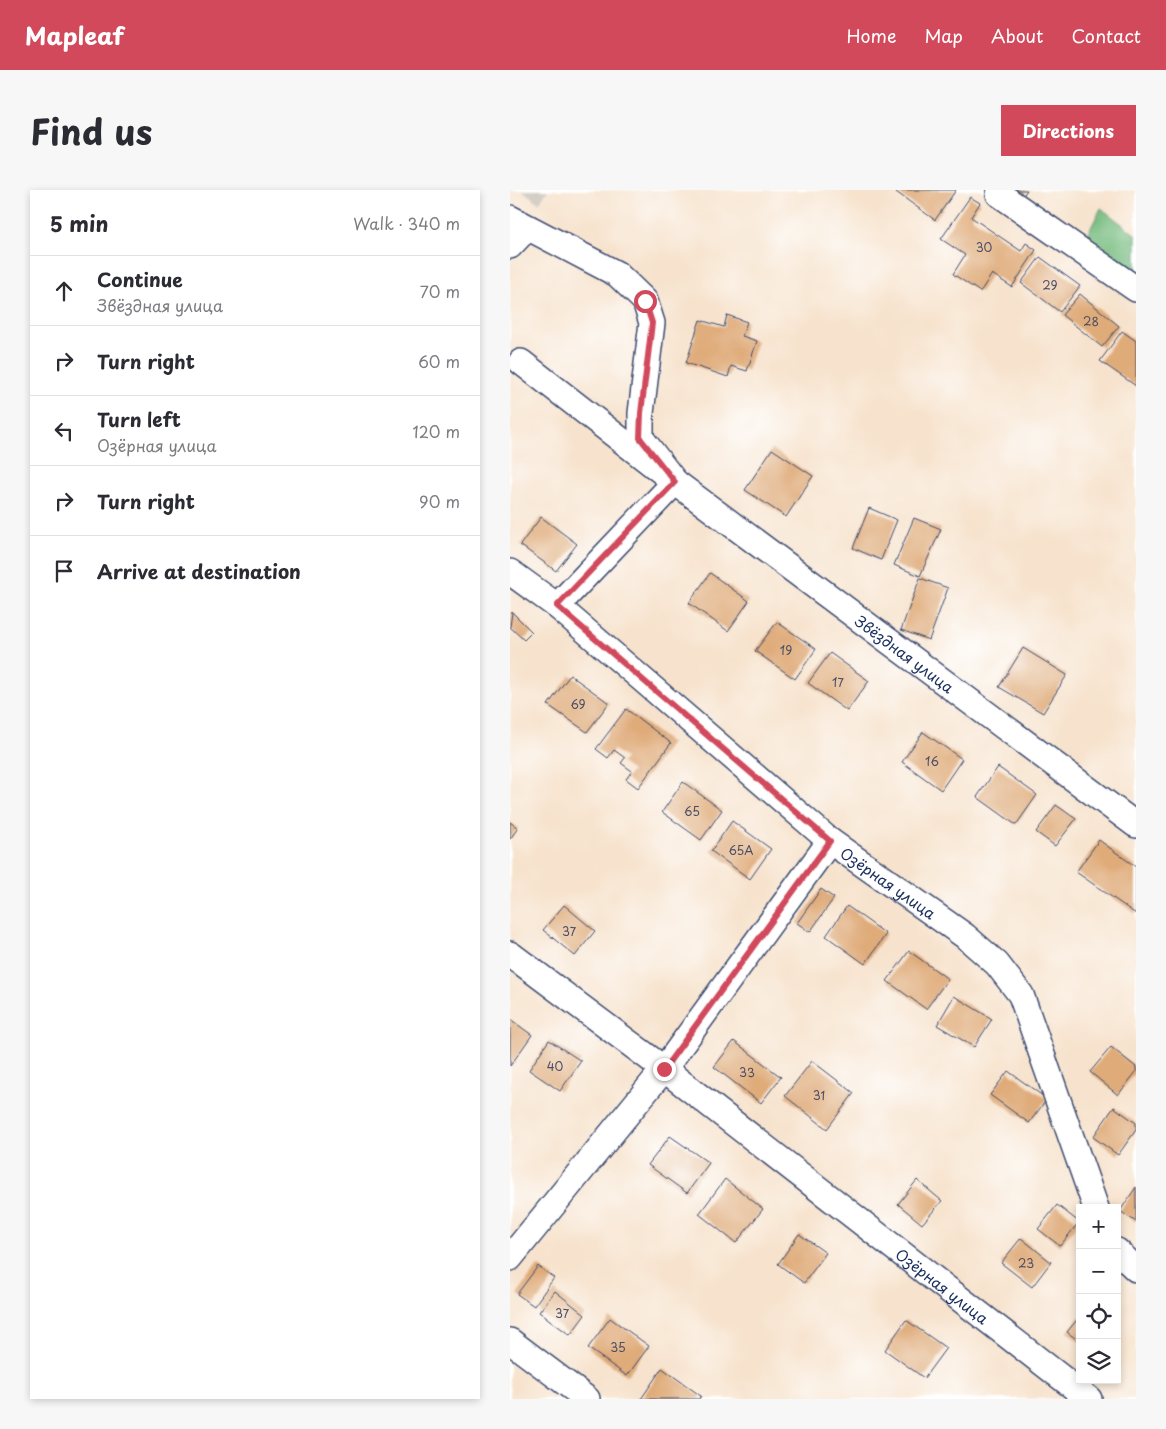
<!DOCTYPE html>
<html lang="en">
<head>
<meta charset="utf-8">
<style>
  body { margin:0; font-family:"Playpen Sans",sans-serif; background:#f7f7f7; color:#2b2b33 }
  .controls { position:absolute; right:15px; bottom:15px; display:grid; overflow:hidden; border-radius:0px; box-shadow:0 2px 8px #0003 }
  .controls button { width:45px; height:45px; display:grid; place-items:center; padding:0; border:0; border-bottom:1px solid #e1e1e2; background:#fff; color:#2b2b33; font:25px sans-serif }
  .stop { position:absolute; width:15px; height:15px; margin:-11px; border:4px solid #d1495b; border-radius:50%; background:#fff }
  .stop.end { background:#d1495b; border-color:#fff; box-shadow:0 1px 5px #0008 }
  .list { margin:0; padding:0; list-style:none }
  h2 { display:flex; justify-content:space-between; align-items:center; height:65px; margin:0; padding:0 20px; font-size:21px }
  h2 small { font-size:16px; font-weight:400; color:#7c7c81 }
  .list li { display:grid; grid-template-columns:32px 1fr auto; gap:15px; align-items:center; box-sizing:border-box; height:70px; padding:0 20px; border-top:1px solid #e1e1e2 }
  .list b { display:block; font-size:19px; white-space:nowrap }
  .list p { margin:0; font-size:16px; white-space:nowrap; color:#7c7c81 }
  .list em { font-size:16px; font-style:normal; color:#7c7c81 }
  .icon { flex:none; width:28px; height:28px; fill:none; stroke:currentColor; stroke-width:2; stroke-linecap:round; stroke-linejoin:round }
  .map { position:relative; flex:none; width:626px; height:1209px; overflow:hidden; border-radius:0px }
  header { display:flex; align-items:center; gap:30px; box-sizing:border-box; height:70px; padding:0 25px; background:#d1495b; color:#fff }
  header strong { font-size:24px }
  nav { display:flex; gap:28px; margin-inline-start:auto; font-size:18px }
  .intro { display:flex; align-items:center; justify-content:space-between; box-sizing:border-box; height:120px; padding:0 30px }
  h1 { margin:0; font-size:35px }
  .button { padding:12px 22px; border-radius:0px; background:#d1495b; color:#fff; font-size:18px; font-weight:700 }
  main { display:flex; gap:30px; padding:0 30px }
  aside { flex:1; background:#fff; border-radius:0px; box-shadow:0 2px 8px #0003 }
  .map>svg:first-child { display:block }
</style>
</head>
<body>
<header>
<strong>Mapleaf</strong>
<nav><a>Home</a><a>Map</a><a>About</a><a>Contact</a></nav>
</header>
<div class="intro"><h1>Find us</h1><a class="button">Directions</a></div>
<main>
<aside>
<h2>5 min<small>Walk · 340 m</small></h2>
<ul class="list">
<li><svg class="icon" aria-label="ahead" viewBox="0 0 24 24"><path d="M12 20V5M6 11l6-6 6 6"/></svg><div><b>Continue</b><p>Звёздная улица</p></div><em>70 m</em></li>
<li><svg class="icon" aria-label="right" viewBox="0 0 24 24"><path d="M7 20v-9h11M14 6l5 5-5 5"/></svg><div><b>Turn right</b></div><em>60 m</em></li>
<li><svg class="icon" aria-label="left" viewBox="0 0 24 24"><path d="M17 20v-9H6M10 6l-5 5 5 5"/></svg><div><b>Turn left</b><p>Озёрная улица</p></div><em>120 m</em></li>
<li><svg class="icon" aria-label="right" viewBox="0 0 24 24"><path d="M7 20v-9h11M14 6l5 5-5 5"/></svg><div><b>Turn right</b></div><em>90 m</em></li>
<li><svg class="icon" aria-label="arrive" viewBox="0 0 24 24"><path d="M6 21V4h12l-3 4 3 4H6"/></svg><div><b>Arrive at destination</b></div></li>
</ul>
</aside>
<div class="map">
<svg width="626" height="1209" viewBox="0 0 626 1209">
  <rect width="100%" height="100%" fill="#fff"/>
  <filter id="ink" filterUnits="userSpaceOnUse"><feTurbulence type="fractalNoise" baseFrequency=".02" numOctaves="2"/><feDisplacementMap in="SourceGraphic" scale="10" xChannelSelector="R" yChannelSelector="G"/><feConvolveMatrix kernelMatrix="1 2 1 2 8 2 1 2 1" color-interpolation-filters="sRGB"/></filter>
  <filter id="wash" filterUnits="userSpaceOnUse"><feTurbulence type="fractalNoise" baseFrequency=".0096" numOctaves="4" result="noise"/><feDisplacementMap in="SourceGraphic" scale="20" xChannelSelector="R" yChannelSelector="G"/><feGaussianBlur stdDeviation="1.12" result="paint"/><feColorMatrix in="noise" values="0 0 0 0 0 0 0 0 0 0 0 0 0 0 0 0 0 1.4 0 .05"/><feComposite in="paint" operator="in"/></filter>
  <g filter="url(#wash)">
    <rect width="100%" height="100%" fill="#f7e3cd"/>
    <path fill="#c9c3b8" d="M12 0H38L29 13Z"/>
    <path fill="#76bb7e" stroke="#48756e" d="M591 18 626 45V85L576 47Z"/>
    <g id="blocks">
      <g fill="#dfab79">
        <path d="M387 0H446L425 30 386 2Z"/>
        <path d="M495 0H517L509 11Z"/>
        <path d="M460 7 470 13 461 27 511 61 516 53 526 60 502 97 482 84 470 102 443 84 455 65 431 49Z"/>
        <path d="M530 67 570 96 550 122 511 93Z"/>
        <path d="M570 104 609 136 592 157 552 125Z"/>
        <path d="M217 125 237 132 232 146 247 151 237 181 221 176 218 187 176 173 190 130 214 137Z"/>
        <path d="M612 141 626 151V196L590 171Z"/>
        <path d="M262 259 303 286 276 327 235 300Z"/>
        <path d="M359 318 387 330 371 370 343 358Z"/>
        <path d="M31 327 67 354 46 381 10 355Z"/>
        <path d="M404 328 431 339 410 386 384 375Z"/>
        <path d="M200 383 239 411 218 441 179 413Z"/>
        <path d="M410 388 438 398 419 450 391 440Z"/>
        <path d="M2 422 22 442 14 450 0 437Z"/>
        <path d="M267 432 306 459 285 489 245 461Z"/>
        <path d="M513 458 557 485 533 523 489 497Z"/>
        <path d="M320 463 359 491 337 521 298 493Z"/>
        <path d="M60 485 99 513 77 542 38 515Z"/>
        <path d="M116 519 161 553 128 598 116 589 122 581 111 573 115 568 104 560 98 568 86 559Z"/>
        <path d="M413 542 452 569 431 600 392 572Z"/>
        <path d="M488 577 527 605 506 635 467 607Z"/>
        <path d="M173 592 212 620 191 650 152 622Z"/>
        <path d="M546 615 566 629 545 656 526 642Z"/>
        <path d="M222 631 261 659 240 689 201 661Z"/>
        <path d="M0 632 8 638 0 649Z"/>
        <path d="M589 650 626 677V724L566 682Z"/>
        <path d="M311 699 324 708 300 742 287 733Z"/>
        <path d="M54 715 85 741 65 766 33 740Z"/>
        <path d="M337 716 376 744 355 774 316 746Z"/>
        <path d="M399 761 438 789 416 819 377 791Z"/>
        <path d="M444 806 482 829 464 857 427 835Z"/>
        <path d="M0 829 22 845 0 876Z"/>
        <path d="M39 850 71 871 50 901 19 880Z"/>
        <path d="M224 851 271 887 251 913 204 877Z"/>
        <path d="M601 857 626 877V882L608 905 580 882Z"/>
        <path d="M302 871 344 903 317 939 275 906Z"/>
        <path d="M498 881 537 909 519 933 480 905Z"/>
        <path d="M604 917 626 933V940L608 965 583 947Z"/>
        <path d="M160 946 199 973 177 1003 138 975Z"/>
        <path d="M215 989 253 1019 226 1053 189 1024Z"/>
        <path d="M407 990 432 1011 412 1034 388 1014Z"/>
        <path d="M626 997V1032L610 1021Z"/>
        <path d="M547 1015 569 1032 550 1056 528 1039Z"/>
        <path d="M289 1044 316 1063 294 1093 268 1074Z"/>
        <path d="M511 1048 541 1072 522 1097 491 1073Z"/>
        <path d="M28 1076 44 1088 24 1116 7 1104Z"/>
        <path d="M45 1101 75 1125 60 1145 29 1122Z"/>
        <path d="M570 1126V1152L557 1142Z"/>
        <path d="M100 1128 139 1156 117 1186 78 1158Z"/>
        <path d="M396 1130 436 1158 414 1188 375 1160Z"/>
        <path d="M152 1178 191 1206 189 1209H131Z"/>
      </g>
    </g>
  </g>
  <g filter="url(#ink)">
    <use href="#blocks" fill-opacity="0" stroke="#3c4a6f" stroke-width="1"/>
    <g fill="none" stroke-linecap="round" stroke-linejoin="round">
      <defs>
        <g id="minor">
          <path d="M489 4 626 99"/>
          <path d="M0 28 107 84 135 111 142 133 131 223V248L165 292 47 416"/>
          <path d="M0 56 17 38"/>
          <path id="s1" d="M11 172 165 292 626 635"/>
          <path id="s2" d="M0 382 47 416 320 651 455 746 487 774 511 805 586 1018"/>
          <path id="s3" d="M0 764 154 879 579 1209"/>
          <path d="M607 1061 626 1079"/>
          <path d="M0 1068 154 879 320 651"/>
          <path d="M0 1151 77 1209"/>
        </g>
      </defs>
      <use href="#minor" stroke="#3c4a6f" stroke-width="28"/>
      <use href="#minor" stroke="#fff" stroke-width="25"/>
    </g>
  </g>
  <g fill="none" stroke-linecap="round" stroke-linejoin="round" filter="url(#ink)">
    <path stroke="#d1495b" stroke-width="6" d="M135 111 142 133 131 223 130 248 165 292 47 416 320 651 154 879"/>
  </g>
  <g text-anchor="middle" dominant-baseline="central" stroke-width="4" stroke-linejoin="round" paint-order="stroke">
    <g font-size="12" fill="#4c4e65">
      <text x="474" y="57">30</text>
      <text x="540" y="95">29</text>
      <text x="581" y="131">28</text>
      <text x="276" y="460">19</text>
      <text x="328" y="492">17</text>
      <text x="68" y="514">69</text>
      <text x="422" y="571">16</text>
      <text x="182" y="621">65</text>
      <text x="231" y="660">65А</text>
      <text x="59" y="741">37</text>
      <text x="45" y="876">40</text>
      <text x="237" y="882">33</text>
      <text x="309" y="905">31</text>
      <text x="516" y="1073">23</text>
      <text x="52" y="1123">37</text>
      <text x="108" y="1157">35</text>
    </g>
    <g font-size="15" fill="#1b2f5e" stroke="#fff">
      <text stroke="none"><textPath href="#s1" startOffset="482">Звёздная улица</textPath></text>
      <text stroke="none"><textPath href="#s2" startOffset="490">Озёрная улица</textPath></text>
      <text stroke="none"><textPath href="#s3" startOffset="545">Озёрная улица</textPath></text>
    </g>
  </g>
</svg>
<div class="controls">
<button>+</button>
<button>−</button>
<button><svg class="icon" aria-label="locate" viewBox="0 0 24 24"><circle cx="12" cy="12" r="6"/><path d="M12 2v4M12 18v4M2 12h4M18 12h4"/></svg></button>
<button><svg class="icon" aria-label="layers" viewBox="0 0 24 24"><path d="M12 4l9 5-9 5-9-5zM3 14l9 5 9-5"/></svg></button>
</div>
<div class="stop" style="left:135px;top:111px"></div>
<div class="stop end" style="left:154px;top:879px"></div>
</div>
</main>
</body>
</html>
